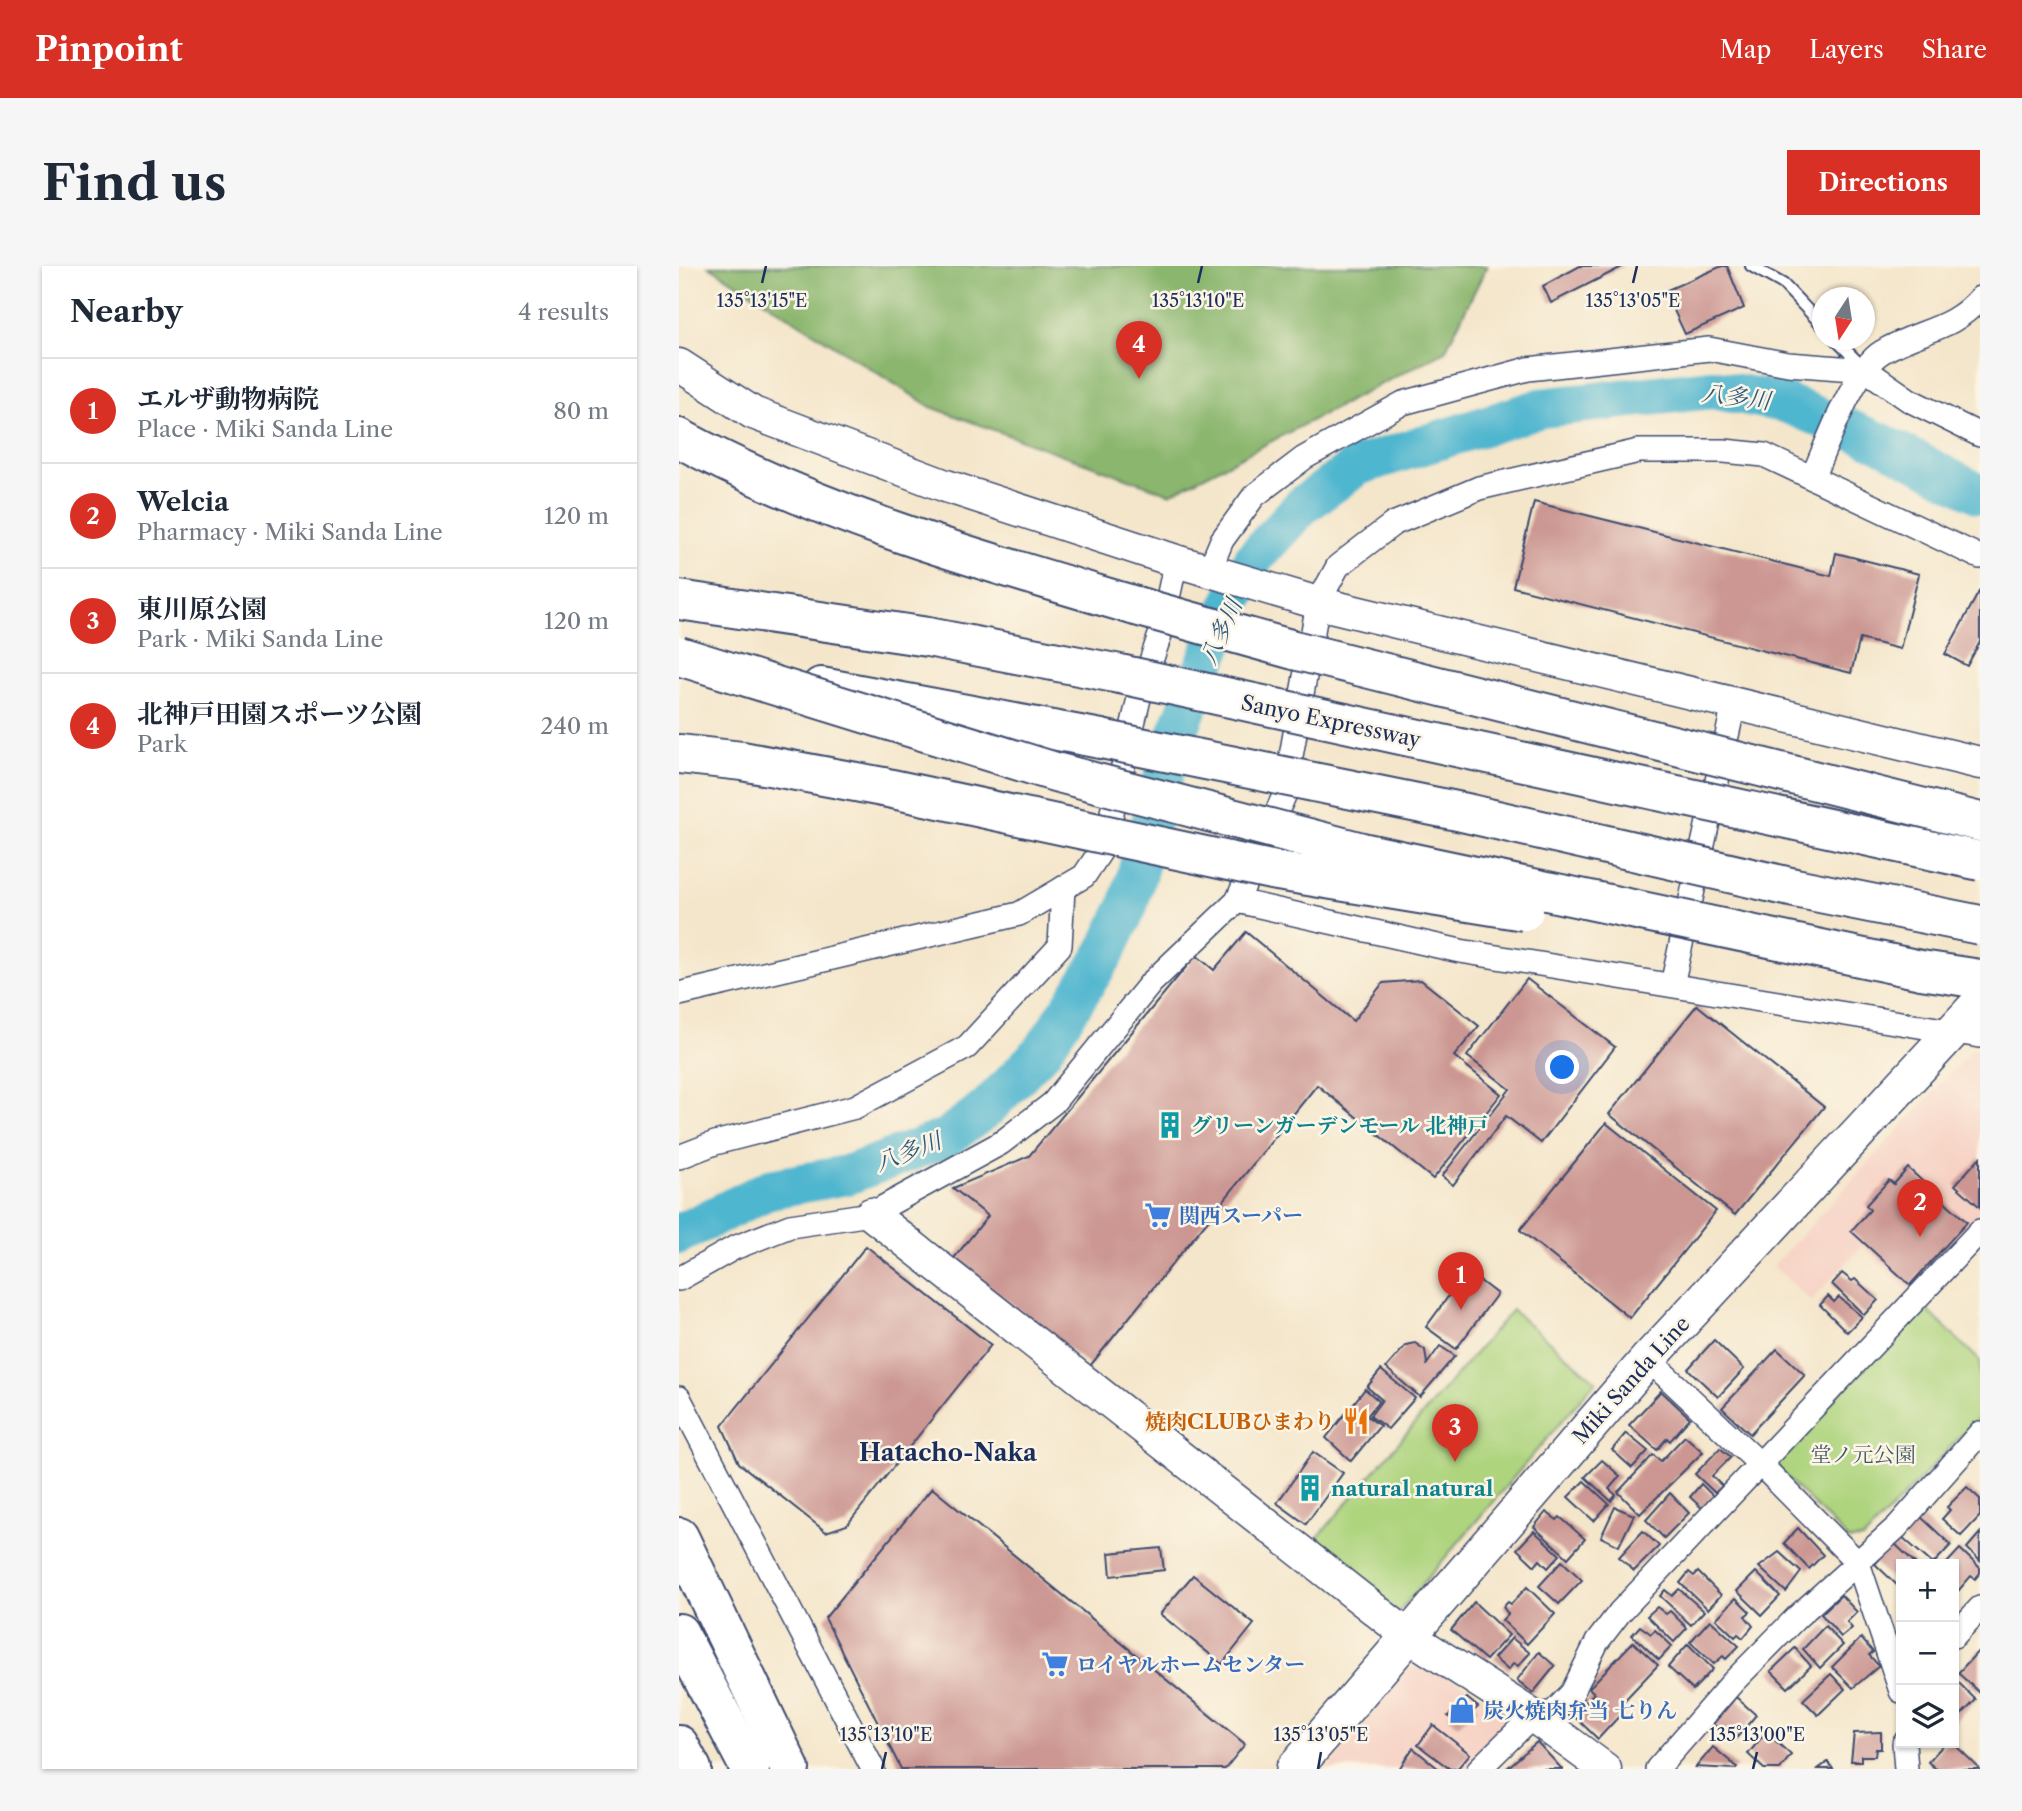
<!DOCTYPE html>
<html lang="en">
<head>
<meta charset="utf-8">
<style>
  body { margin:0; font-family:"Libre Caslon Text","Noto Serif JP",serif; background:#f6f6f7; color:#1f2937 }
  .controls { position:absolute; right:21px; bottom:21px; display:grid; overflow:hidden; border-radius:0px; box-shadow:0 2px 5px #0004 }
  .controls button { width:63px; height:63px; display:grid; place-items:center; padding:0; border:0; border-bottom:2px solid #e0e1e3; background:#fff; color:#1f2937; font:35px sans-serif }
  .compass { position:absolute; left:1133px; top:21px; width:63px; height:63px; border-radius:50%; background:#fff; box-shadow:0 2px 5px #0004; rotate:192deg }
  .you { position:absolute; left:884px; top:802px; width:24px; height:24px; margin:-18px; border:5px solid #fff; border-radius:50%; background:#1a73e8; box-shadow:0 0 0 10px #1a73e833 }
  .badge { display:grid; place-items:center; width:46px; height:46px; border-radius:50%; background:#d93025; color:#fff; font-size:23px; font-weight:700 }
  .pin { position:absolute; translate:-50% -58px; filter:drop-shadow(0 2px 4px #0008) }
  .pin::after { content:''; position:absolute; top:37px; width:24px; height:21px; background:inherit; clip-path:polygon(0 0,100% 0,50% 100%) }
  .list { margin:0; padding:0; list-style:none }
  h2 { display:flex; justify-content:space-between; align-items:center; height:91px; margin:0; padding:0 28px; font-size:30px }
  h2 small { font-size:23px; font-weight:400; color:#747a83 }
  .list li { display:grid; grid-template-columns:46px 1fr auto; gap:21px; align-items:center; box-sizing:border-box; height:105px; padding:0 28px; border-top:2px solid #e0e1e3 }
  .list b { display:block; font-size:26px; white-space:nowrap }
  .list p { margin:0; font-size:23px; white-space:nowrap; color:#747a83 }
  .list em { font-size:23px; font-style:normal; color:#747a83 }
  .icon { flex:none; width:38px; height:38px; fill:none; stroke:currentColor; stroke-width:2; stroke-linecap:round; stroke-linejoin:round }
  .map { position:relative; flex:none; width:1301px; height:1503px; overflow:hidden; border-radius:0px }
  header { display:flex; align-items:center; gap:42px; box-sizing:border-box; height:98px; padding:0 35px; background:#d93025; color:#fff }
  header strong { font-size:33px }
  nav { display:flex; gap:38px; margin-inline-start:auto; font-size:24px }
  .intro { display:flex; align-items:center; justify-content:space-between; box-sizing:border-box; height:168px; padding:0 42px }
  h1 { margin:0; font-size:49px }
  .button { padding:18px 32px; border-radius:0px; background:#d93025; color:#fff; font-size:24px; font-weight:700 }
  main { display:flex; gap:42px; padding:0 42px }
  aside { flex:1; background:#fff; border-radius:0px; box-shadow:0 2px 5px #0004 }
  .map>svg:first-child { display:block }
</style>
</head>
<body>
<header>
<strong>Pinpoint</strong>
<nav><a>Map</a><a>Layers</a><a>Share</a></nav>
</header>
<div class="intro"><h1>Find us</h1><a class="button">Directions</a></div>
<main>
<aside>
<h2>Nearby<small>4 results</small></h2>
<ul class="list">
<li><span class="badge">1</span><div><b>エルザ動物病院</b><p>Place · Miki Sanda Line</p></div><em>80 m</em></li>
<li><span class="badge">2</span><div><b>Welcia</b><p>Pharmacy · Miki Sanda Line</p></div><em>120 m</em></li>
<li><span class="badge">3</span><div><b>東川原公園</b><p>Park · Miki Sanda Line</p></div><em>120 m</em></li>
<li><span class="badge">4</span><div><b>北神戸田園スポーツ公園</b><p>Park</p></div><em>240 m</em></li>
</ul>
</aside>
<div class="map">
<svg width="1301" height="1503" viewBox="0 0 1301 1503">
  <rect width="100%" height="100%" fill="#fcf5e5"/>
  <filter id="ink" filterUnits="userSpaceOnUse"><feTurbulence type="fractalNoise" baseFrequency=".0143" numOctaves="2"/><feDisplacementMap in="SourceGraphic" scale="14" xChannelSelector="R" yChannelSelector="G"/><feConvolveMatrix kernelMatrix="1 2 1 2 8 2 1 2 1" color-interpolation-filters="sRGB"/></filter>
  <filter id="wash" filterUnits="userSpaceOnUse"><feTurbulence type="fractalNoise" baseFrequency=".00686" numOctaves="4" result="noise"/><feDisplacementMap in="SourceGraphic" scale="28" xChannelSelector="R" yChannelSelector="G"/><feGaussianBlur stdDeviation="1.57" result="paint"/><feColorMatrix in="noise" values="0 0 0 0 0 0 0 0 0 0 0 0 0 0 0 0 0 1.4 0 .05"/><feComposite in="paint" operator="in"/></filter>
  <g filter="url(#wash)">
    <rect width="100%" height="100%" fill="#f4e6cb"/>
    <g fill="#f6d2c4">
      <path d="M1293 784 1301 785V950L1231 1026 1183 980 1132 1035 1094 1000Z"/>
      <path d="M750 1399 831 1446 832 1459 787 1503H648L726 1404Z"/>
    </g>
    <g fill="#aed47e" stroke="#64826e" stroke-width="2">
      <path d="M1244 1040 1301 1095V1150L1184 1273 1170 1274 1100 1204V1191Z"/>
      <path d="M833 1044 917 1115 718 1348 634 1277Z"/>
    </g>
    <path fill="#8ab66d" stroke="#527266" stroke-width="2" d="M30 0H808L766 85 491 228 252 141Z"/>
    <g fill="none" stroke-linecap="round" stroke-linejoin="round">
      <path stroke="#50b6cf" stroke-width="40" d="M0 968 91 923 168 909 267 872 308 842 364 784 427 686 449 640 493 480 545 352 575 292 623 240 678 200 862 142 1033 123 1106 137 1201 176 1301 228"/>
    </g>
    <g id="blocks">
      <g fill="#cc9793">
        <path d="M901 0H945L872 37 864 20Z"/>
        <path d="M1043 0H1048L1065 42 1006 68 986 25Z"/>
        <path d="M855 236 1152 310 1157 287 1240 308 1221 383 1181 373 1172 407 834 321Z"/>
        <path d="M1301 324V376L1288 400 1266 388Z"/>
        <path d="M567 666 674 755 704 717 742 714 800 760 775 790 822 828 754 913 638 819 411 1100 275 992 309 950 274 922 350 890 517 689 535 704Z"/>
        <path d="M848 713 936 781 862 877 827 850 774 919 763 910 831 823 788 790Z"/>
        <path d="M1018 739 1145 841 1056 949 930 848Z"/>
        <path d="M927 857 1037 945 951 1052 841 964Z"/>
        <path d="M1301 891V941L1276 919Z"/>
        <path d="M1229 902 1288 956 1231 1019 1172 965 1191 944 1187 939 1210 914 1215 918Z"/>
        <path d="M187 980 312 1079 168 1259 147 1266 60 1197 43 1160Z"/>
        <path d="M788 1005 818 1028 777 1083 747 1061Z"/>
        <path d="M1163 1007 1173 1015 1176 1013 1199 1034 1185 1049 1153 1018Z"/>
        <path d="M1149 1030 1155 1036 1160 1031 1183 1051 1168 1066 1141 1039Z"/>
        <path d="M1035 1074 1065 1103 1039 1131 1009 1103Z"/>
        <path d="M736 1077 746 1084 748 1098 761 1080 776 1090 741 1131 707 1102 727 1079Z"/>
        <path d="M1098 1083 1126 1109 1071 1168 1043 1142Z"/>
        <path d="M702 1104 736 1132 709 1163 691 1150 703 1134 688 1121Z"/>
        <path d="M686 1123 700 1135 688 1150 701 1160 672 1195 647 1172Z"/>
        <path d="M982 1125 1011 1152 991 1175 988 1172 978 1184 950 1159Z"/>
        <path d="M947 1167 969 1185 953 1202 933 1184Z"/>
        <path d="M1006 1170 1024 1186 961 1248 939 1226 974 1189 982 1195Z"/>
        <path d="M1041 1182 1052 1191 1033 1210 1043 1220 1036 1227 1016 1208Z"/>
        <path d="M634 1186 664 1207 627 1258 598 1237Z"/>
        <path d="M923 1194 941 1210 930 1223 937 1229 932 1235 906 1211Z"/>
        <path d="M905 1215 930 1238 915 1255 889 1231Z"/>
        <path d="M1022 1218 1036 1232 1025 1244 1011 1231Z"/>
        <path d="M1288 1221 1301 1233V1250L1282 1270 1263 1253 1271 1244 1268 1241Z"/>
        <path d="M253 1222 566 1478 546 1503H222L146 1352Z"/>
        <path d="M991 1227 1010 1247 985 1272 967 1254Z"/>
        <path d="M936 1241 955 1249 940 1280 922 1271Z"/>
        <path d="M867 1246 878 1254 881 1251 906 1273 889 1292 855 1261Z"/>
        <path d="M1241 1250 1272 1279 1254 1298 1223 1271Z"/>
        <path d="M1119 1262 1144 1289 1130 1303 1105 1277Z"/>
        <path d="M855 1265 881 1289 869 1302 861 1294 856 1300 838 1283Z"/>
        <path d="M964 1265 980 1280 955 1305 940 1291Z"/>
        <path d="M1301 1267V1295L1288 1282Z"/>
        <path d="M1215 1277 1237 1298H1222V1323L1196 1298Z"/>
        <path d="M482 1282 485 1304 432 1310 430 1287Z"/>
        <path d="M1281 1283 1301 1302V1307L1296 1313 1292 1310 1279 1325 1275 1321V1298H1267Z"/>
        <path d="M1100 1286 1122 1306 1107 1326 1080 1301Z"/>
        <path d="M883 1295 903 1314 880 1338 860 1320Z"/>
        <path d="M1010 1306 1015 1310 1019 1306 1042 1329 1029 1343 1001 1317Z"/>
        <path d="M1077 1306 1101 1330 1083 1349 1058 1325Z"/>
        <path d="M514 1309 575 1358 543 1398 481 1348Z"/>
        <path d="M848 1321 876 1348 848 1378 823 1354 829 1348 824 1341 829 1336 832 1338Z"/>
        <path d="M1000 1323 1025 1345 1012 1359 981 1330 986 1324 993 1330Z"/>
        <path d="M1162 1329 1178 1346 1168 1356 1173 1362 1162 1371 1142 1348Z"/>
        <path d="M1057 1332 1071 1346 1066 1350 1074 1360 1064 1372 1059 1368 1056 1371 1037 1353Z"/>
        <path d="M795 1336 830 1369 807 1394 772 1364Z"/>
        <path d="M978 1341 987 1348 991 1345 1008 1362 995 1376 968 1350Z"/>
        <path d="M1031 1354 1060 1380 1047 1393 1044 1390 1035 1398 1011 1376Z"/>
        <path d="M961 1360 972 1368 976 1364 993 1380 980 1394 953 1369Z"/>
        <path d="M1146 1360 1164 1379 1141 1402 1124 1383Z"/>
        <path d="M833 1372 851 1387 839 1400 835 1397 829 1404 815 1392Z"/>
        <path d="M1182 1372 1194 1386 1190 1389 1200 1400 1174 1422 1153 1401Z"/>
        <path d="M954 1376 979 1399 939 1441 944 1446 919 1473 894 1449 915 1427 910 1422Z"/>
        <path d="M1009 1378 1034 1403 1014 1424 989 1401Z"/>
        <path d="M1116 1382 1132 1400 1109 1422 1092 1405Z"/>
        <path d="M1301 1383V1427L1279 1407Z"/>
        <path d="M860 1386 876 1400 854 1427 838 1414Z"/>
        <path d="M1152 1408 1166 1423 1139 1449 1124 1434Z"/>
        <path d="M1277 1414 1297 1434 1275 1456V1416Z"/>
        <path d="M1057 1431 1077 1449 1054 1476 1034 1458Z"/>
        <path d="M788 1432 799 1441 779 1459 769 1450Z"/>
        <path d="M754 1459 791 1488 778 1503H771L739 1479Z"/>
        <path d="M1087 1466 1112 1489 1101 1503H1085L1069 1488Z"/>
        <path d="M1202 1466V1483H1197L1196 1490H1182V1495H1172L1175 1467Z"/>
        <path d="M858 1476 883 1503H827Z"/>
        <path d="M1266 1477H1274L1301 1503H1257L1249 1496Z"/>
        <path d="M1034 1481 1058 1501 1056 1503 1017 1501Z"/>
        <path d="M734 1482 760 1503H720Z"/>
        <path d="M1149 1496 1154 1503H1139Z"/>
      </g>
    </g>
  </g>
  <g filter="url(#ink)">
    <use href="#blocks" fill-opacity="0" stroke="#3c4a6e" stroke-width="2"/>
    <g fill="none" stroke-linecap="round" stroke-linejoin="round">
      <defs>
        <g id="lane">
          <path d="M1072 0 1104 18 1143 59"/>
          <path d="M1157 74 1185 102"/>
        </g>
        <g id="street">
          <path d="M1133 212C1147 181 1175 102 1203 86 1239 64 1273 65 1301 32"/>
          <path d="M530 305 543 274 575 230 625 192 724 137 849 103 1030 83 1109 98 1187 104 1230 134 1301 169"/>
          <path d="M558 635 781 685 1301 770"/>
          <path d="M993 719 1055 438"/>
          <path d="M0 728 340 648 405 610 425 580 462 424 481 369 497 295"/>
          <path d="M0 891 36 877 176 841 288 781 381 680 384 622"/>
          <path d="M0 1013 55 982 111 960 192 948 322 877 374 837 472 717 558 635 605 530 639 337 659 300 714 258 800 222 960 185H1045L1085 189 1301 291"/>
          <path d="M969 1093 1082 1199 1179 1297 1222 1425"/>
          <path d="M0 1132 194 1503"/>
          <path d="M1275 1370 1301 1342"/>
          <path d="M1225 1477 1227 1503"/>
          <path d="M800 1503 854 1450 875 1446 893 1427 918 1376 941 1346 1301 965"/>
          <path d="M978 1503 1054 1416 1118 1351 1218 1261 1301 1167"/>
        </g>
        <g id="secondary">
          <path d="M0 99 74 147 267 220 497 295 639 337 1301 497"/>
          <path d="M192 948 728 1369 854 1450 926 1503"/>
        </g>
        <path id="primary" d="M615 1503 969 1093 1301 736"/>
        <g id="highway">
          <path d="M0 172C144 250 301 294 457 340"/>
          <path d="M0 334 249 371 441 408"/>
          <path d="M142 421 422 473"/>
          <path d="M0 488 63 495 204 521"/>
          <path d="M1242 704 1301 713"/>
          <path d="M0 1271 111 1503"/>
          <path d="M0 1367 71 1503"/>
          <path d="M0 1479 13 1503"/>
        </g>
      </defs>
      <use href="#lane" stroke="#3c4a6e" stroke-width="14"/>
      <use href="#street" stroke="#3c4a6e" stroke-width="26"/>
      <use href="#secondary" stroke="#3c4a6e" stroke-width="35"/>
      <use href="#primary" stroke="#3c4a6e" stroke-width="38"/>
      <use href="#highway" stroke="#3c4a6e" stroke-width="42"/>
      <use href="#lane" stroke="#fff" stroke-width="10"/>
      <use href="#street" stroke="#fff" stroke-width="23"/>
      <use href="#secondary" stroke="#fff" stroke-width="32"/>
      <use href="#primary" stroke="#fff" stroke-width="35"/>
      <use href="#highway" stroke="#fff" stroke-width="38"/>
      <defs>
        <g id="highway-bridge">
          <path d="M457 340 615 384 1301 556"/>
          <path d="M0 390 376 506 683 586 1242 704"/>
          <path d="M441 408 1301 595"/>
          <path d="M422 473 783 546 1116 622 1301 659"/>
          <path d="M204 521 592 604 845 645"/>
        </g>
      </defs>
      <use href="#highway-bridge" stroke="#3c4a6e" stroke-width="42" stroke-linecap="butt"/>
      <use href="#highway-bridge" stroke="#fff" stroke-width="38"/>
    </g>
  </g>
  <path fill="none" stroke="#1b2f5e" stroke-width="2.5" d="M83 17 87 0M519 17 523 0M954 17 958 0M203 1503 207 1486M639 1503 642 1486M1074 1503 1078 1486"/>
  <defs>
    <symbol id="building-bare" viewBox="-9 -9 18 18"><path d="M-4-6H4V6H1V3H-1V6H-4ZM-2.5-4.3h1.7v1.8h-1.7ZM.8-4.3h1.7v1.8H.8ZM-2.5-1h1.7V.8h-1.7ZM.8-1h1.7V.8H.8Z" fill="#0f9aa8" stroke="#fcf5e5" stroke-width="2.5" paint-order="stroke"/></symbol>
    <symbol id="supermarket-bare" viewBox="-9 -9 18 18"><path d="M-6-5.5h2.5l.6 2H6L4.5 2H-2.5L-4.4-4H-6ZM-1.5 3.2a1.3 1.3 0 1 0 .1 0ZM3 3.2a1.3 1.3 0 1 0 .1 0Z" fill="#3f7fe0" stroke="#fcf5e5" stroke-width="2.5" paint-order="stroke"/></symbol>
    <symbol id="restaurant-bare" viewBox="-9 -9 18 18"><path d="M-5-6h1v4h1v-4h1v4h1v-4h1v5L-1.5 .5V6h-2V.5L-5-1ZM5-6V6H3V1.5H1.5Q1.5-4 5-6Z" fill="#e8710a" stroke="#fcf5e5" stroke-width="2.5" paint-order="stroke"/></symbol>
    <symbol id="shop-bare" viewBox="-9 -9 18 18"><path d="M-5-2.5h2.3a2.7 3.5 0 0 1 5.4 0H5L5.5 6h-11ZM-1.5-2.5h3a1.5 2.3 0 0 0-3 0Z" fill="#3f7fe0" stroke="#fcf5e5" stroke-width="2.5" paint-order="stroke"/></symbol>
  </defs>
  <g fill-rule="evenodd">
    <use href="#building-bare" x="472" y="840" width="38" height="38"/>
    <use href="#supermarket-bare" x="460" y="930" width="38" height="38"/>
    <use href="#restaurant-bare" x="658" y="1136" width="38" height="38"/>
    <use href="#building-bare" x="612" y="1203" width="38" height="38"/>
    <use href="#supermarket-bare" x="357" y="1379" width="38" height="38"/>
    <use href="#shop-bare" x="764" y="1425" width="38" height="38"/>
  </g>
  <g text-anchor="middle" dominant-baseline="central" stroke-width="5" stroke-linejoin="round" paint-order="stroke">
    <g font-size="21" fill="#1b2f5e" stroke="#fcf5e5">
      <text transform="translate(652 455) rotate(12)">Sanyo Expressway</text>
      <text transform="translate(952 1114) rotate(-48)">Miki Sanda Line</text>
    </g>
    <g font-size="21" font-weight="bold" fill="#0d838f" stroke="#fcf5e5" text-anchor="start">
      <text x="512" y="859">グリーンガーデンモール 北神戸</text>
      <text x="652" y="1222">natural natural</text>
    </g>
    <g font-size="21" font-weight="bold" fill="#366cbe" stroke="#fcf5e5" text-anchor="start">
      <text x="500" y="949">関西スーパー</text>
      <text x="397" y="1398">ロイヤルホームセンター</text>
      <text x="804" y="1444">炭火焼肉弁当 七りん</text>
    </g>
    <g font-size="21" font-weight="bold" fill="#c56008" stroke="#fcf5e5" text-anchor="end">
      <text x="656" y="1155">焼肉CLUBひまわり</text>
    </g>
    <g font-size="21" fill="#405866" stroke="#fcf5e5">
      <text x="1184" y="1188">堂ノ元公園</text>
    </g>
    <g font-size="23" font-style="italic" fill="#2b5880" stroke="#fcf5e5">
      <text transform="translate(1057 131) rotate(7)">八多川</text>
      <text transform="translate(542 366) rotate(-66)">八多川</text>
      <text transform="translate(229 886) rotate(-21)">八多川</text>
    </g>
    <g font-size="24" font-weight="bold" fill="#1b2f5e" stroke="#fcf5e5">
      <text x="269" y="1186">Hatacho-Naka</text>
    </g>
  </g>
  <g font-size="18" text-anchor="middle" fill="#1b2f5e" stroke="#fcf5e5" stroke-width="5" stroke-linejoin="round" paint-order="stroke">
    <text x="83" y="41">135°13'15"E</text>
    <text x="519" y="41">135°13'10"E</text>
    <text x="954" y="41">135°13'05"E</text>
    <text x="207" y="1475">135°13'10"E</text>
    <text x="642" y="1475">135°13'05"E</text>
    <text x="1078" y="1475">135°13'00"E</text>
  </g>
</svg>
<div class="controls">
<button>+</button>
<button>−</button>
<button><svg class="icon" aria-label="layers" viewBox="0 0 24 24"><path d="M12 4l9 5-9 5-9-5zM3 14l9 5 9-5"/></svg></button>
</div>
<svg class="compass" viewBox="-18 -18 36 36"><path d="M0-13l5 13h-10z" fill="#e53935"/><path d="M0 13l5-13h-10z" fill="#747a83"/></svg>
<div class="you"></div>
<div class="pin badge" style="left:782px;top:1044px">1</div>
<div class="pin badge" style="left:1241px;top:971px">2</div>
<div class="pin badge" style="left:776px;top:1196px">3</div>
<div class="pin badge" style="left:460px;top:113px">4</div>
</div>
</main>
</body>
</html>
